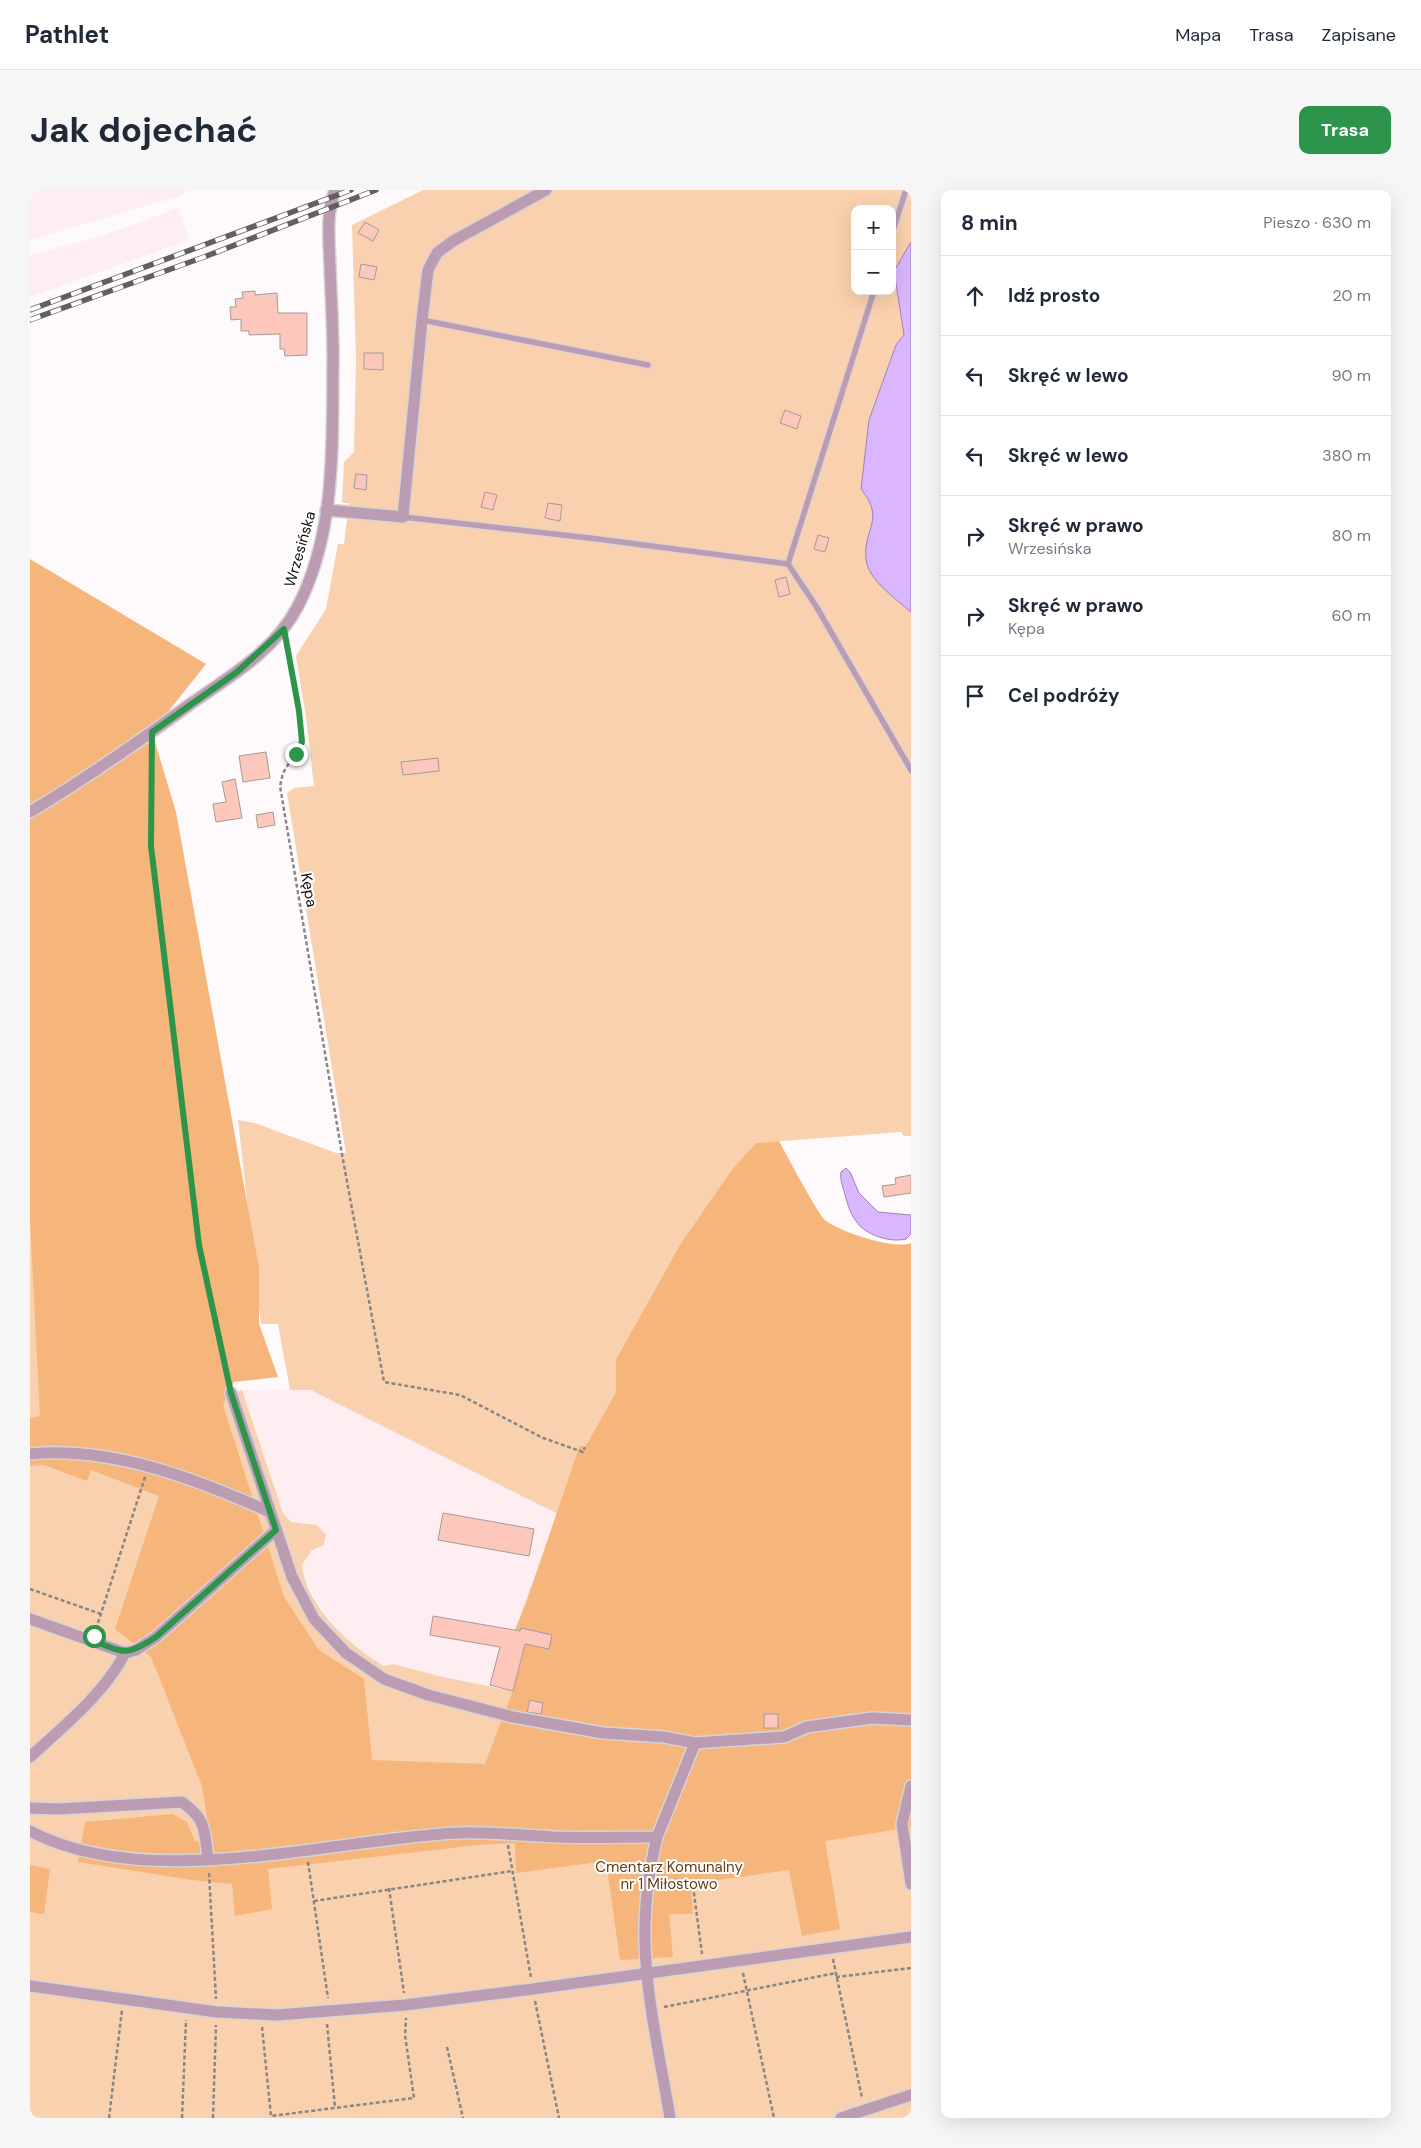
<!DOCTYPE html>
<html lang="pl">
<head>
<meta charset="utf-8">
<style>
  body { margin:0; font-family:"DM Sans",sans-serif; background:#f6f6f7; color:#1f2937 }
  .controls { position:absolute; right:15px; top:15px; display:grid; overflow:hidden; border-radius:10px; box-shadow:0 5px 20px #0002 }
  .controls button { width:45px; height:45px; display:grid; place-items:center; padding:0; border:0; border-bottom:1px solid #e0e1e3; background:#fff; color:#1f2937; font:25px sans-serif }
  .stop { position:absolute; width:15px; height:15px; margin:-11px; border:4px solid #2c944b; border-radius:50%; background:#fff }
  .stop.end { background:#2c944b; border-color:#fff; box-shadow:0 1px 5px #0008 }
  .list { margin:0; padding:0; list-style:none }
  h2 { display:flex; justify-content:space-between; align-items:center; height:65px; margin:0; padding:0 20px; font-size:21px }
  h2 small { font-size:16px; font-weight:400; color:#747a83 }
  .list li { display:grid; grid-template-columns:32px 1fr auto; gap:15px; align-items:center; box-sizing:border-box; height:80px; padding:0 20px; border-top:1px solid #e0e1e3 }
  .list b { display:block; font-size:19px; white-space:nowrap }
  .list p { margin:0; font-size:16px; white-space:nowrap; color:#747a83 }
  .list em { font-size:16px; font-style:normal; color:#747a83 }
  .icon { flex:none; width:28px; height:28px; fill:none; stroke:currentColor; stroke-width:2; stroke-linecap:round; stroke-linejoin:round }
  .map { position:relative; flex:none; width:881px; height:1928px; overflow:hidden; border-radius:10px }
  header { display:flex; align-items:center; gap:30px; box-sizing:border-box; height:70px; padding:0 25px; background:#fff; border-bottom:1px solid #e0e1e3 }
  header strong { font-size:24px }
  nav { display:flex; gap:28px; margin-inline-start:auto; font-size:18px }
  .intro { display:flex; align-items:center; justify-content:space-between; box-sizing:border-box; height:120px; padding:0 30px }
  h1 { margin:0; font-size:35px }
  .button { padding:12px 22px; border-radius:10px; background:#2c944b; color:#fff; font-size:18px; font-weight:700 }
  main { display:flex; gap:30px; padding:0 30px }
  aside { flex:1; background:#fff; border-radius:10px; box-shadow:0 5px 20px #0002 }
  .map>svg:first-child { display:block }
</style>
</head>
<body>
<header>
<strong>Pathlet</strong>
<nav><a>Mapa</a><a>Trasa</a><a>Zapisane</a></nav>
</header>
<div class="intro"><h1>Jak dojechać</h1><a class="button">Trasa</a></div>
<main>
<div class="map">
<svg width="881" height="1928" viewBox="0 0 881 1928">
  <rect width="100%" height="100%" fill="#fef9fa"/>
  <g fill="#feeef1">
    <path d="M0 0H164L143 8 0 50Z"/>
    <path d="M148 18 159 50 0 107V65L75 45Z"/>
    <path d="M212 1200H281L528 1324 485 1440 491 1470 483 1501 354 1476 336 1466 308 1440 285 1410 273 1381 272 1375 277 1365 294 1355 296 1345 274 1333 260 1332 253 1323Z"/>
  </g>
  <path fill="#fad1ae" fill-rule="evenodd" d="M393 0H881V946H874L871 942 726 953 703 978 651 1053 586 1169V1202L555 1257 550 1255 881 1406V1928H0V997L176 1212 212 1200 253 1323 261 1332 287 1335 296 1345 294 1355 281 1361 272 1375C276 1416 321 1457 354 1476L363 1474 408 1486 483 1501 491 1470 485 1440 528 1324 281 1200H260L248 1134H231L208 930 225 933 306 963H316L257 603 264 598 284 596 276 527 266 466 296 419 308 354H314L319 313H312L314 272 324 262 326 170 322 35ZM825 19H862V101H825Z"/>
  <g fill="#f6b57a">
    <path d="M0 369 176 474 122 542 146 622 229 1078V1134L248 1187 204 1192 193 1215 254 1407 289 1460 334 1489 342 1570 455 1574 483 1501 491 1470 485 1440 494 1419 550 1255 555 1257 586 1202V1169L651 1053 703 978 726 953 749 951C756 964 789 1026 796 1031 811 1042 864 1060 881 1053V1637L795 1651 810 1739 772 1746 759 1680 661 1694 663 1724H639L643 1767 590 1770 576 1671 486 1683 485 1653 449 1655 238 1679 242 1719 205 1726 202 1694 162 1690 48 1672 55 1632 142 1624 157 1632 165 1651 181 1653 172 1596 121 1467 85 1439 129 1306 61 1280 57 1291 14 1275 0 1276V1228L10 1226 0 1029Z"/>
    <path d="M0 1675 20 1679 14 1724 0 1722Z"/>
  </g>
  <g fill="#dab6fe" stroke="#9d83b6">
    <path d="M881 52V422C866 409 838 390 836 369 833 338 856 330 831 299L839 230 866 155 874 145 864 81Z"/>
    <path d="M816 978 820 982 829 1003 848 1022 881 1025V1044L876 1049C860 1053 835 1045 826 1031 819 1022 817 1012 814 1001 812 995 810 989 811 982Z"/>
  </g>
  <g fill="#fdc7bb" stroke="#a29c9b">
    <path d="M335 32 349 40 343 51 328 43Z"/>
    <path d="M331 74 347 77 344 90 329 87Z"/>
    <path d="M225 101V105L247 103 248 123H277V165L255 166 254 159H250V144L219 145V141H211V129L201 130 200 117H206L205 109 213 108 212 102Z"/>
    <path d="M334 163H353V180L334 179Z"/>
    <path d="M755 220 771 226 767 239 750 233Z"/>
    <path d="M326 284 337 285 336 300 324 298Z"/>
    <path d="M455 302 467 305 463 320 451 317Z"/>
    <path d="M518 313 532 315 530 331 515 328Z"/>
    <path d="M788 345 799 348 795 362 784 359Z"/>
    <path d="M756 387 760 404 749 407 745 390Z"/>
    <path d="M236 562 240 588 213 592 209 566Z"/>
    <path d="M408 568 409 581 373 585 371 572Z"/>
    <path d="M205 589 212 628 186 632 183 614 196 612 192 592Z"/>
    <path d="M243 622 245 635 228 638 226 625Z"/>
    <path d="M881 985V1003L854 1007 852 996 866 994 865 988Z"/>
    <path d="M413 1323 504 1339 499 1366 408 1350Z"/>
    <path d="M403 1426 490 1441 491 1438 522 1445 519 1459 495 1454 483 1501 460 1495 470 1457 400 1445Z"/>
    <path d="M500 1510 513 1513 511 1524 497 1522Z"/>
    <rect x="734" y="1524" width="14" height="14"/>
  </g>
  <g fill="none" stroke-linecap="round" stroke-linejoin="round">
    <defs>
      <g id="lane">
        <path d="M862 43 876 0"/>
        <path d="M844 101 758 374 786 416 881 580"/>
        <path d="M392 130 618 175"/>
        <path d="M373 327 568 349 758 374"/>
      </g>
      <g id="street">
        <path d="M296 320 373 327 392 130 398 80 407 63 423 51 516 0"/>
        <path d="M0 622C55 589 107 553 159 515 199 487 245 461 268 416 307 341 302 249 303 167 303 137 301 106 300 76 299 50 296 24 305 0"/>
        <path d="M201 1203 262 1387 284 1429 316 1463 354 1489 398 1505 483 1527 573 1543 634 1547 665 1553 754 1547 777 1537 842 1528 881 1530"/>
        <path d="M0 1264C82 1256 166 1289 240 1322"/>
        <path d="M0 1429 95 1463"/>
        <path d="M0 1567C34 1536 74 1504 95 1463L106 1460 126 1447 246 1340"/>
        <path d="M881 1596 872 1634 881 1694"/>
        <path d="M0 1618 28 1619 152 1612C177 1630 174 1640 178 1669"/>
        <path d="M0 1641C118 1703 298 1650 426 1643 458 1642 492 1645 524 1647 558 1648 593 1647 627 1647L665 1553"/>
        <path d="M627 1647C622 1669 617 1692 616 1715 610 1786 629 1859 640 1928"/>
        <path d="M0 1796 187 1822 247 1825 375 1815 503 1799 881 1747"/>
        <path d="M811 1928 881 1905"/>
      </g>
    </defs>
    <use href="#lane" stroke="#d8d3d4" stroke-width="8"/>
    <use href="#street" stroke="#d8d3d4" stroke-width="14"/>
    <g stroke="#898687" stroke-width="2.5" stroke-dasharray="4 2.5" stroke-linecap="butt">
      <path d="M257 455 269 521 272 552 253 583 250 596 313 970 354 1192 430 1205 513 1248 553 1262 555 1257"/>
      <path d="M122 556 121 656 169 1055 199 1192"/>
      <path d="M0 1399 71 1424"/>
      <path d="M66 1439 115 1287"/>
      <path d="M478 1655 501 1788"/>
      <path d="M278 1672 298 1808"/>
      <path d="M179 1683 186 1809"/>
      <path d="M663 1696 672 1764"/>
      <path d="M359 1698 374 1803"/>
      <path d="M284 1711 482 1681"/>
      <path d="M803 1769 832 1908"/>
      <path d="M713 1783 744 1928"/>
      <path d="M806 1787 881 1778"/>
      <path d="M505 1811 529 1928"/>
      <path d="M634 1817 806 1783"/>
      <path d="M297 1834 305 1917"/>
      <path d="M232 1837 241 1926 384 1908 375 1845 376 1828"/>
      <path d="M417 1857 433 1928"/>
      <path d="M79 1928 92 1820"/>
      <path d="M152 1928 156 1830"/>
      <path d="M183 1928 186 1835"/>
    </g>
    <use href="#lane" stroke="#bb9cb3" stroke-width="5.5"/>
    <use href="#street" stroke="#bb9cb3" stroke-width="11"/>
    <defs>
      <g id="rail">
        <path d="M0 120 321 0"/>
        <path d="M0 130 174 67 346 0"/>
      </g>
    </defs>
    <use href="#rail" stroke="#625f60" stroke-width="5.5"/>
    <use href="#rail" stroke="#fff" stroke-width="4" stroke-dasharray="11" stroke-linecap="butt"/>
  </g>
  <g fill="none" stroke-linecap="round" stroke-linejoin="round">
    <path stroke="#2c944b" stroke-width="6" d="M64 1446 62 1450C95 1463 95 1467 126 1447L246 1340 201 1203 169 1055 121 656 122 542 207 482 254 439 269 521 272 552 266 564"/>
  </g>
  <g text-anchor="middle" dominant-baseline="central" stroke-width="4" stroke-linejoin="round" paint-order="stroke">
    <g font-size="15" fill="#0e0c0d" stroke="#fff">
      <text transform="translate(270 359) rotate(-74)">Wrzesińska</text>
      <text transform="translate(279 700) rotate(80)">Kępa</text>
    </g>
    <g font-size="15" fill="#673d10" stroke="#fff">
      <text x="639" y="1677">Cmentarz Komunalny<tspan x="639" dy="17">nr 1 Miłostowo</tspan></text>
    </g>
  </g>
</svg>
<div class="controls">
<button>+</button>
<button>−</button>
</div>
<div class="stop" style="left:64px;top:1446px"></div>
<div class="stop end" style="left:266px;top:564px"></div>
</div>
<aside>
<h2>8 min<small>Pieszo · 630 m</small></h2>
<ul class="list">
<li><svg class="icon" aria-label="ahead" viewBox="0 0 24 24"><path d="M12 20V5M6 11l6-6 6 6"/></svg><div><b>Idź prosto</b></div><em>20 m</em></li>
<li><svg class="icon" aria-label="left" viewBox="0 0 24 24"><path d="M17 20v-9H6M10 6l-5 5 5 5"/></svg><div><b>Skręć w lewo</b></div><em>90 m</em></li>
<li><svg class="icon" aria-label="left" viewBox="0 0 24 24"><path d="M17 20v-9H6M10 6l-5 5 5 5"/></svg><div><b>Skręć w lewo</b></div><em>380 m</em></li>
<li><svg class="icon" aria-label="right" viewBox="0 0 24 24"><path d="M7 20v-9h11M14 6l5 5-5 5"/></svg><div><b>Skręć w prawo</b><p>Wrzesińska</p></div><em>80 m</em></li>
<li><svg class="icon" aria-label="right" viewBox="0 0 24 24"><path d="M7 20v-9h11M14 6l5 5-5 5"/></svg><div><b>Skręć w prawo</b><p>Kępa</p></div><em>60 m</em></li>
<li><svg class="icon" aria-label="arrive" viewBox="0 0 24 24"><path d="M6 21V4h12l-3 4 3 4H6"/></svg><div><b>Cel podróży</b></div></li>
</ul>
</aside>
</main>
</body>
</html>
